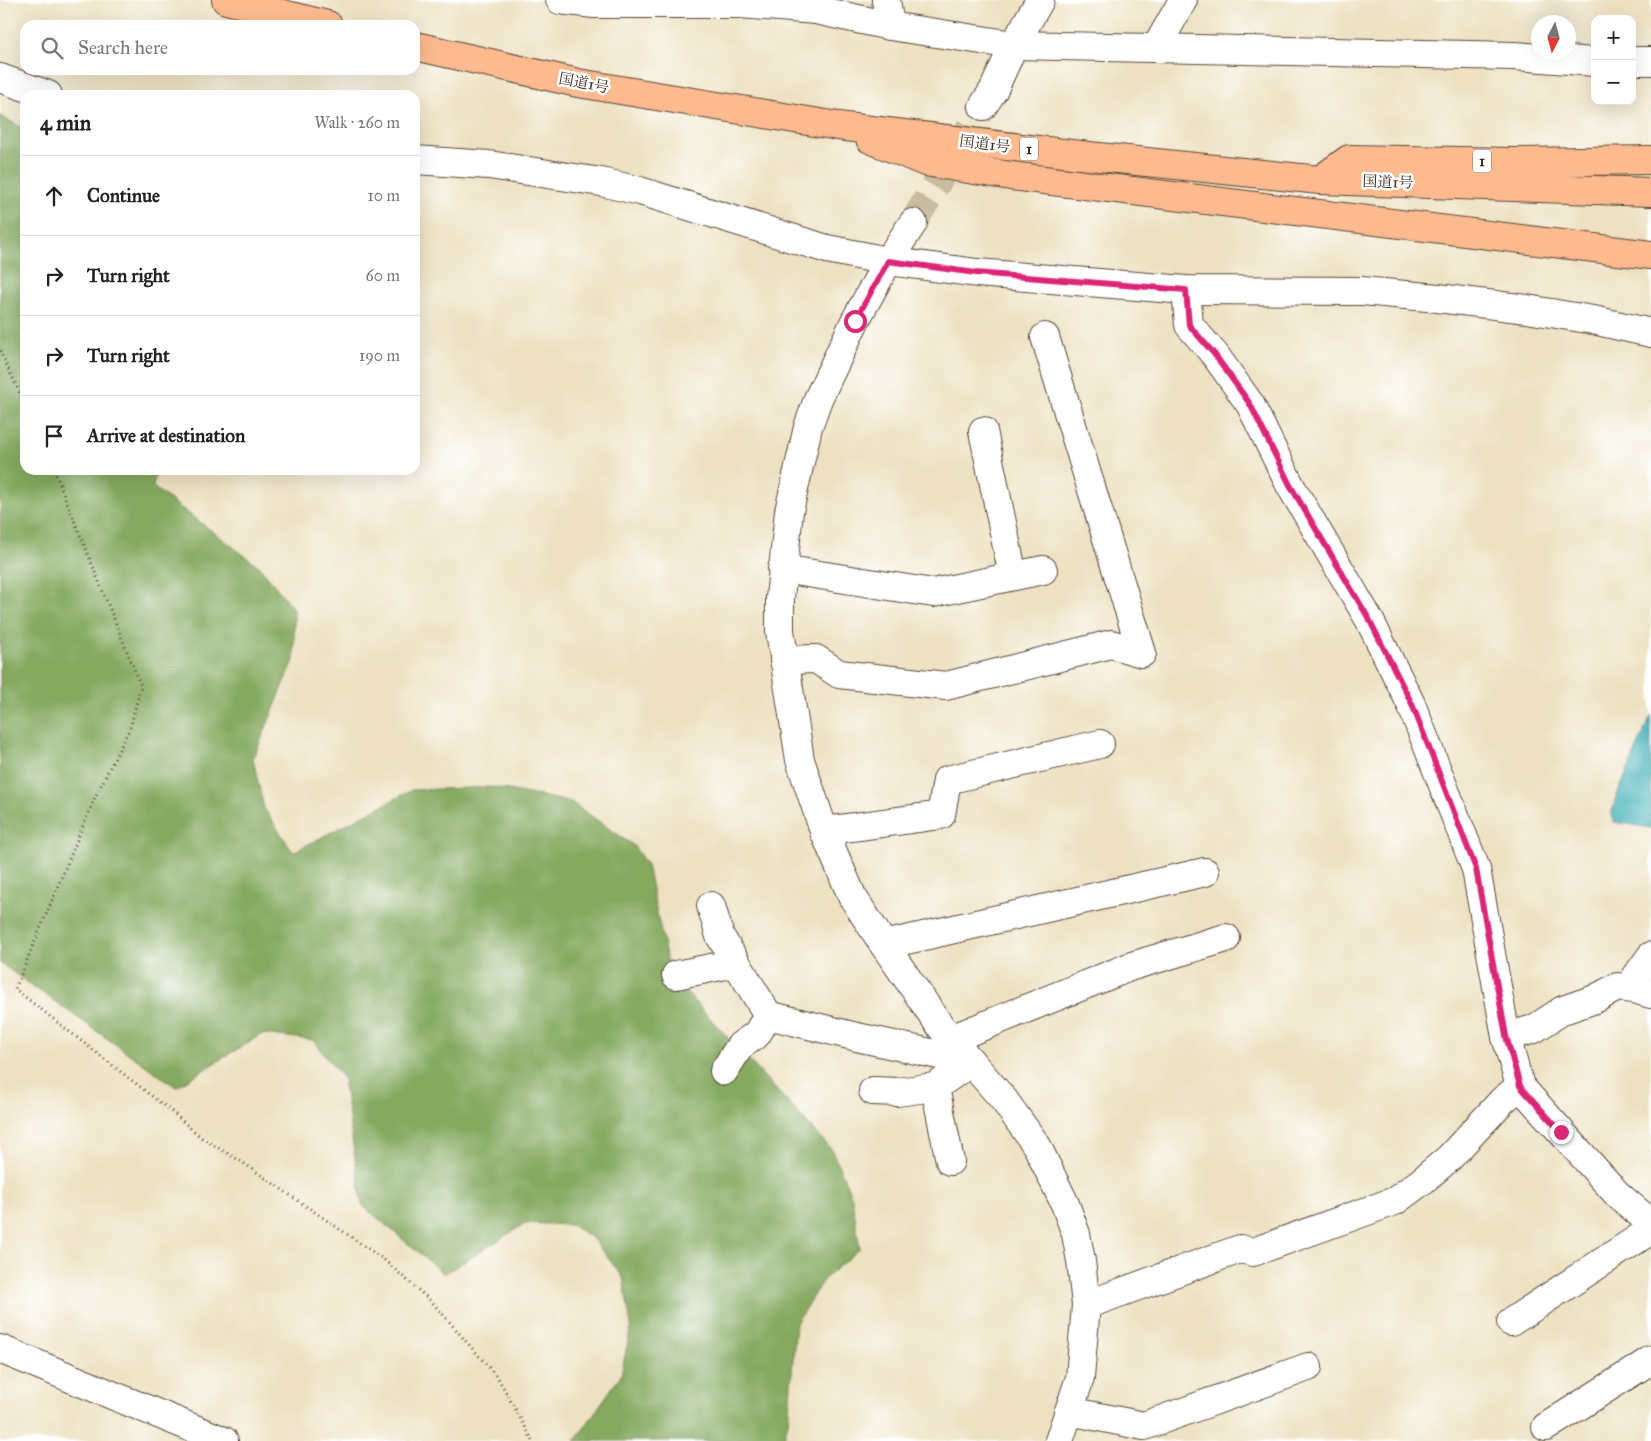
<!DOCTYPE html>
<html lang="en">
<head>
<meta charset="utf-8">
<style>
  body { margin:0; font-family:"IM FELL Great Primer","Noto Serif JP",serif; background:#f6f6f6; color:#222 }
  .controls { position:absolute; right:15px; top:15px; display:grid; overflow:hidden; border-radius:10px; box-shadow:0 5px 20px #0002 }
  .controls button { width:45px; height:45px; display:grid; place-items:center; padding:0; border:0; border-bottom:1px solid #e0e0e0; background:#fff; color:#222; font:25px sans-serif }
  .compass { position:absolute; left:1531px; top:15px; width:45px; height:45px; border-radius:50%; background:#fff; box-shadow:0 5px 20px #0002; rotate:186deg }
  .stop { position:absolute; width:15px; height:15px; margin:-11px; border:4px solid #db2777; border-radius:50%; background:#fff }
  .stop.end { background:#db2777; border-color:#fff; box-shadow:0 1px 5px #0008 }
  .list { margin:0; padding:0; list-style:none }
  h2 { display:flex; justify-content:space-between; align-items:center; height:65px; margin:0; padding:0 20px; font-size:21px }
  h2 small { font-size:16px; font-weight:400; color:#767676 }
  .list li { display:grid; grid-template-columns:32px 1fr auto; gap:15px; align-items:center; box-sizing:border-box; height:80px; padding:0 20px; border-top:1px solid #e0e0e0 }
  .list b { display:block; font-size:19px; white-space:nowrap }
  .list em { font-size:16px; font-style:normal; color:#767676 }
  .icon { flex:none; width:28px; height:28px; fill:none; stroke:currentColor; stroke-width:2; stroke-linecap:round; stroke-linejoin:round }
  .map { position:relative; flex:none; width:1651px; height:1441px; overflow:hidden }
  .search { position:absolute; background:#fff; box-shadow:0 5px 20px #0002; left:20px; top:20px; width:400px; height:55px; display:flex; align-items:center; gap:12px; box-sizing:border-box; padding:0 18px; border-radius:15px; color:#767676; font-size:19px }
  .panel { position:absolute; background:#fff; box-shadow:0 5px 20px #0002; left:20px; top:90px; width:400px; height:385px; border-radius:15px }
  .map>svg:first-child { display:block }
</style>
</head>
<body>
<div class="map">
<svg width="1651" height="1441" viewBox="0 0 1651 1441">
  <rect width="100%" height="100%" fill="#fff"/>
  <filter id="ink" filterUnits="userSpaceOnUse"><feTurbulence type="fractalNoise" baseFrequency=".02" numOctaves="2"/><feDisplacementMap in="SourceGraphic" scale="10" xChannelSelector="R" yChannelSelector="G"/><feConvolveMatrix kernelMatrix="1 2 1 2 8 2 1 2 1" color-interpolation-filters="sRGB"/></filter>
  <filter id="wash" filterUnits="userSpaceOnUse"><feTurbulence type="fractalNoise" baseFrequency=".0096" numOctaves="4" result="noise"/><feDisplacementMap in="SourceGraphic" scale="20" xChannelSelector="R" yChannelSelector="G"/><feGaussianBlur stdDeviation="1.12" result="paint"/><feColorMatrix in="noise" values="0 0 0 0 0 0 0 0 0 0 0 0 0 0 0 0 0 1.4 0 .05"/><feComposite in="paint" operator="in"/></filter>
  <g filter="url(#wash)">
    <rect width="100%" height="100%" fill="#ede1c1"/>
    <path fill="#84a95e" stroke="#606a3e" d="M0 116 25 129V470H156L153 487 260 567 294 610V660L253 759 264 808 293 852 412 790 493 787 571 802 633 845 647 865 668 965 682 988 832 1150 852 1198 860 1248 823 1280 796 1323 788 1423 783 1441H575L621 1375 631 1326 623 1277 592 1238 571 1225 526 1223 444 1274 362 1205 343 1078 313 1040 262 1034 176 1087 0 963Z"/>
    <path fill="#3eafb6" stroke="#3c6c6a" d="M1651 715V828L1614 822 1611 816 1615 800Z"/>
  </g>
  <g filter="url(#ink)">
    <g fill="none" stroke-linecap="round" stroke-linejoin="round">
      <path stroke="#c9bca0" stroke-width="28" stroke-dasharray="28 14" stroke-linecap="butt" d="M913 223 983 106"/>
      <defs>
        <g id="minor">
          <path d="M560 0 594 4H740L816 10 890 26 1014 45 1514 56 1595 62"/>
          <path d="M886 0 890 26"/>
          <path d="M1156 48 1183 0"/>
          <path d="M1632 61H1651"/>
          <path d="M0 78 48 95"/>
          <path d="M983 106 993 91 1014 45 1040 0"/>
          <path d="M415 160 489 165 601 182 640 191 827 249 888 261 977 273 1186 290 1362 291 1438 298 1527 309 1593 320 1651 333"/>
          <path d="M913 223 888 261 855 321 818 399 808 427 789 511 780 598V631L800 760 824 831 852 896 884 945 941 1027 1004 1100 1037 1146 1065 1204 1076 1234 1081 1261 1086 1305 1080 1378 1059 1441"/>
          <path d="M1186 290 1189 325 1215 355 1250 404 1290 485 1369 619 1411 704 1476 869 1506 1037 1520 1086 1618 1195 1651 1223"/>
          <path d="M983 431 1013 576"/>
          <path d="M782 569 933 593 1043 570"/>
          <path d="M784 660 816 659 839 674 946 686 1111 644 1142 653 1045 337"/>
          <path d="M824 831 941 815 947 780 1100 744"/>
          <path d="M711 906 720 936 768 1015 857 1037 971 1062"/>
          <path d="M884 945 1205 872"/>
          <path d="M676 975 736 963"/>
          <path d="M1634 989 1636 977 1651 956"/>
          <path d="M1506 1037 1534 1029 1563 1010 1595 999 1617 987 1634 989 1651 994"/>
          <path d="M951 1039 1132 966 1226 938"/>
          <path d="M724 1071 740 1046 757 1034 768 1015"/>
          <path d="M873 1091 897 1092 935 1087"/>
          <path d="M950 1161 935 1087 971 1062"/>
          <path d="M1086 1305 1240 1249 1253 1252 1395 1201 1422 1181 1449 1158 1503 1100 1520 1086"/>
          <path d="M1511 1322 1651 1230"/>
          <path d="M0 1349 224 1441"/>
          <path d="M1069 1411 1144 1426 1308 1367"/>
          <path d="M1546 1427 1651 1360"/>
        </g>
        <g id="highway">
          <path d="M226 0 328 25"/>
          <path d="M415 46 578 83 838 126 1089 156 1320 180 1651 192"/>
          <path d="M870 139 925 162 1011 176 1651 255"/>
          <path d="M1320 180 1349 159 1514 162 1651 160"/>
        </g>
      </defs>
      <use href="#minor" stroke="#564536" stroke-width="30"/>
      <use href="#highway" stroke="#564536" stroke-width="30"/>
      <g stroke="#564536" stroke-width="3" stroke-dasharray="1 4" stroke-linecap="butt">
        <path d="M0 351 25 404"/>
        <path d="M54 470 141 686 130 728 95 797 15 989 171 1111 202 1138 242 1162 383 1259 432 1302 498 1378 533 1441"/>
      </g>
      <use href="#minor" stroke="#fff" stroke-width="28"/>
      <use href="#highway" stroke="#fcba8e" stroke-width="28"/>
    </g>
  </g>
  <g fill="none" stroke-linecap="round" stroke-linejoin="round" filter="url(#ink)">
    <path stroke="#db2777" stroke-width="6" d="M855 321 888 261 976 273 1186 290 1189 325 1215 355 1250 404 1290 485 1369 619 1412 704 1476 869 1506 1036 1520 1086 1561 1132"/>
  </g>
  <g text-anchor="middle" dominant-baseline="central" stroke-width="5" stroke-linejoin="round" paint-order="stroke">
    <g fill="#fff" stroke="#766a62" stroke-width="1">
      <rect x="1020" y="137.5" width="18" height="23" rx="4"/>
      <rect x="1473" y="149.5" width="18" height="23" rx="4"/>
    </g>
    <g font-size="14" font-weight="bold" fill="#3b2a1e">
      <text x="1029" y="149">1</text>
      <text x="1482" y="161">1</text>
    </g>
    <g font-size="15" fill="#3b2a1e" stroke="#fff">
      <text transform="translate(584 83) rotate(11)">国道1号</text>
      <text transform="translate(985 144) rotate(7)">国道1号</text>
      <text transform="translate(1388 182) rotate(2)">国道1号</text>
    </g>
  </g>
</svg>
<div class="controls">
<button>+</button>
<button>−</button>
</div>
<svg class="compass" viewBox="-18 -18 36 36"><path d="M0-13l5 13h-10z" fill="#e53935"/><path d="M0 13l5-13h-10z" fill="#767676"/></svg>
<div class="stop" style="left:855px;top:321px"></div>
<div class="stop end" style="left:1561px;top:1132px"></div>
<div class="search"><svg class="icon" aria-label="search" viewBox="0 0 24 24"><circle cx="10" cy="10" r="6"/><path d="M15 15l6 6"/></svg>Search here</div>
<section class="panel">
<h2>4 min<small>Walk · 260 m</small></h2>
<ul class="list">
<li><svg class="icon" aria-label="ahead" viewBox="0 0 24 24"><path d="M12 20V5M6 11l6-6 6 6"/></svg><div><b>Continue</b></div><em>10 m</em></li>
<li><svg class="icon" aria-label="right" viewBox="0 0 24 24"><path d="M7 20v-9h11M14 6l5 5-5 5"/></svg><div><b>Turn right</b></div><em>60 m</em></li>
<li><svg class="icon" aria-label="right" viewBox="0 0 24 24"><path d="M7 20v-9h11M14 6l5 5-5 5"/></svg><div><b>Turn right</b></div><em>190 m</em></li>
<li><svg class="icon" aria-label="arrive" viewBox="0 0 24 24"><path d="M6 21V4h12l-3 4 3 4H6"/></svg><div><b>Arrive at destination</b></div></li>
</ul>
</section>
</div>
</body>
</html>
